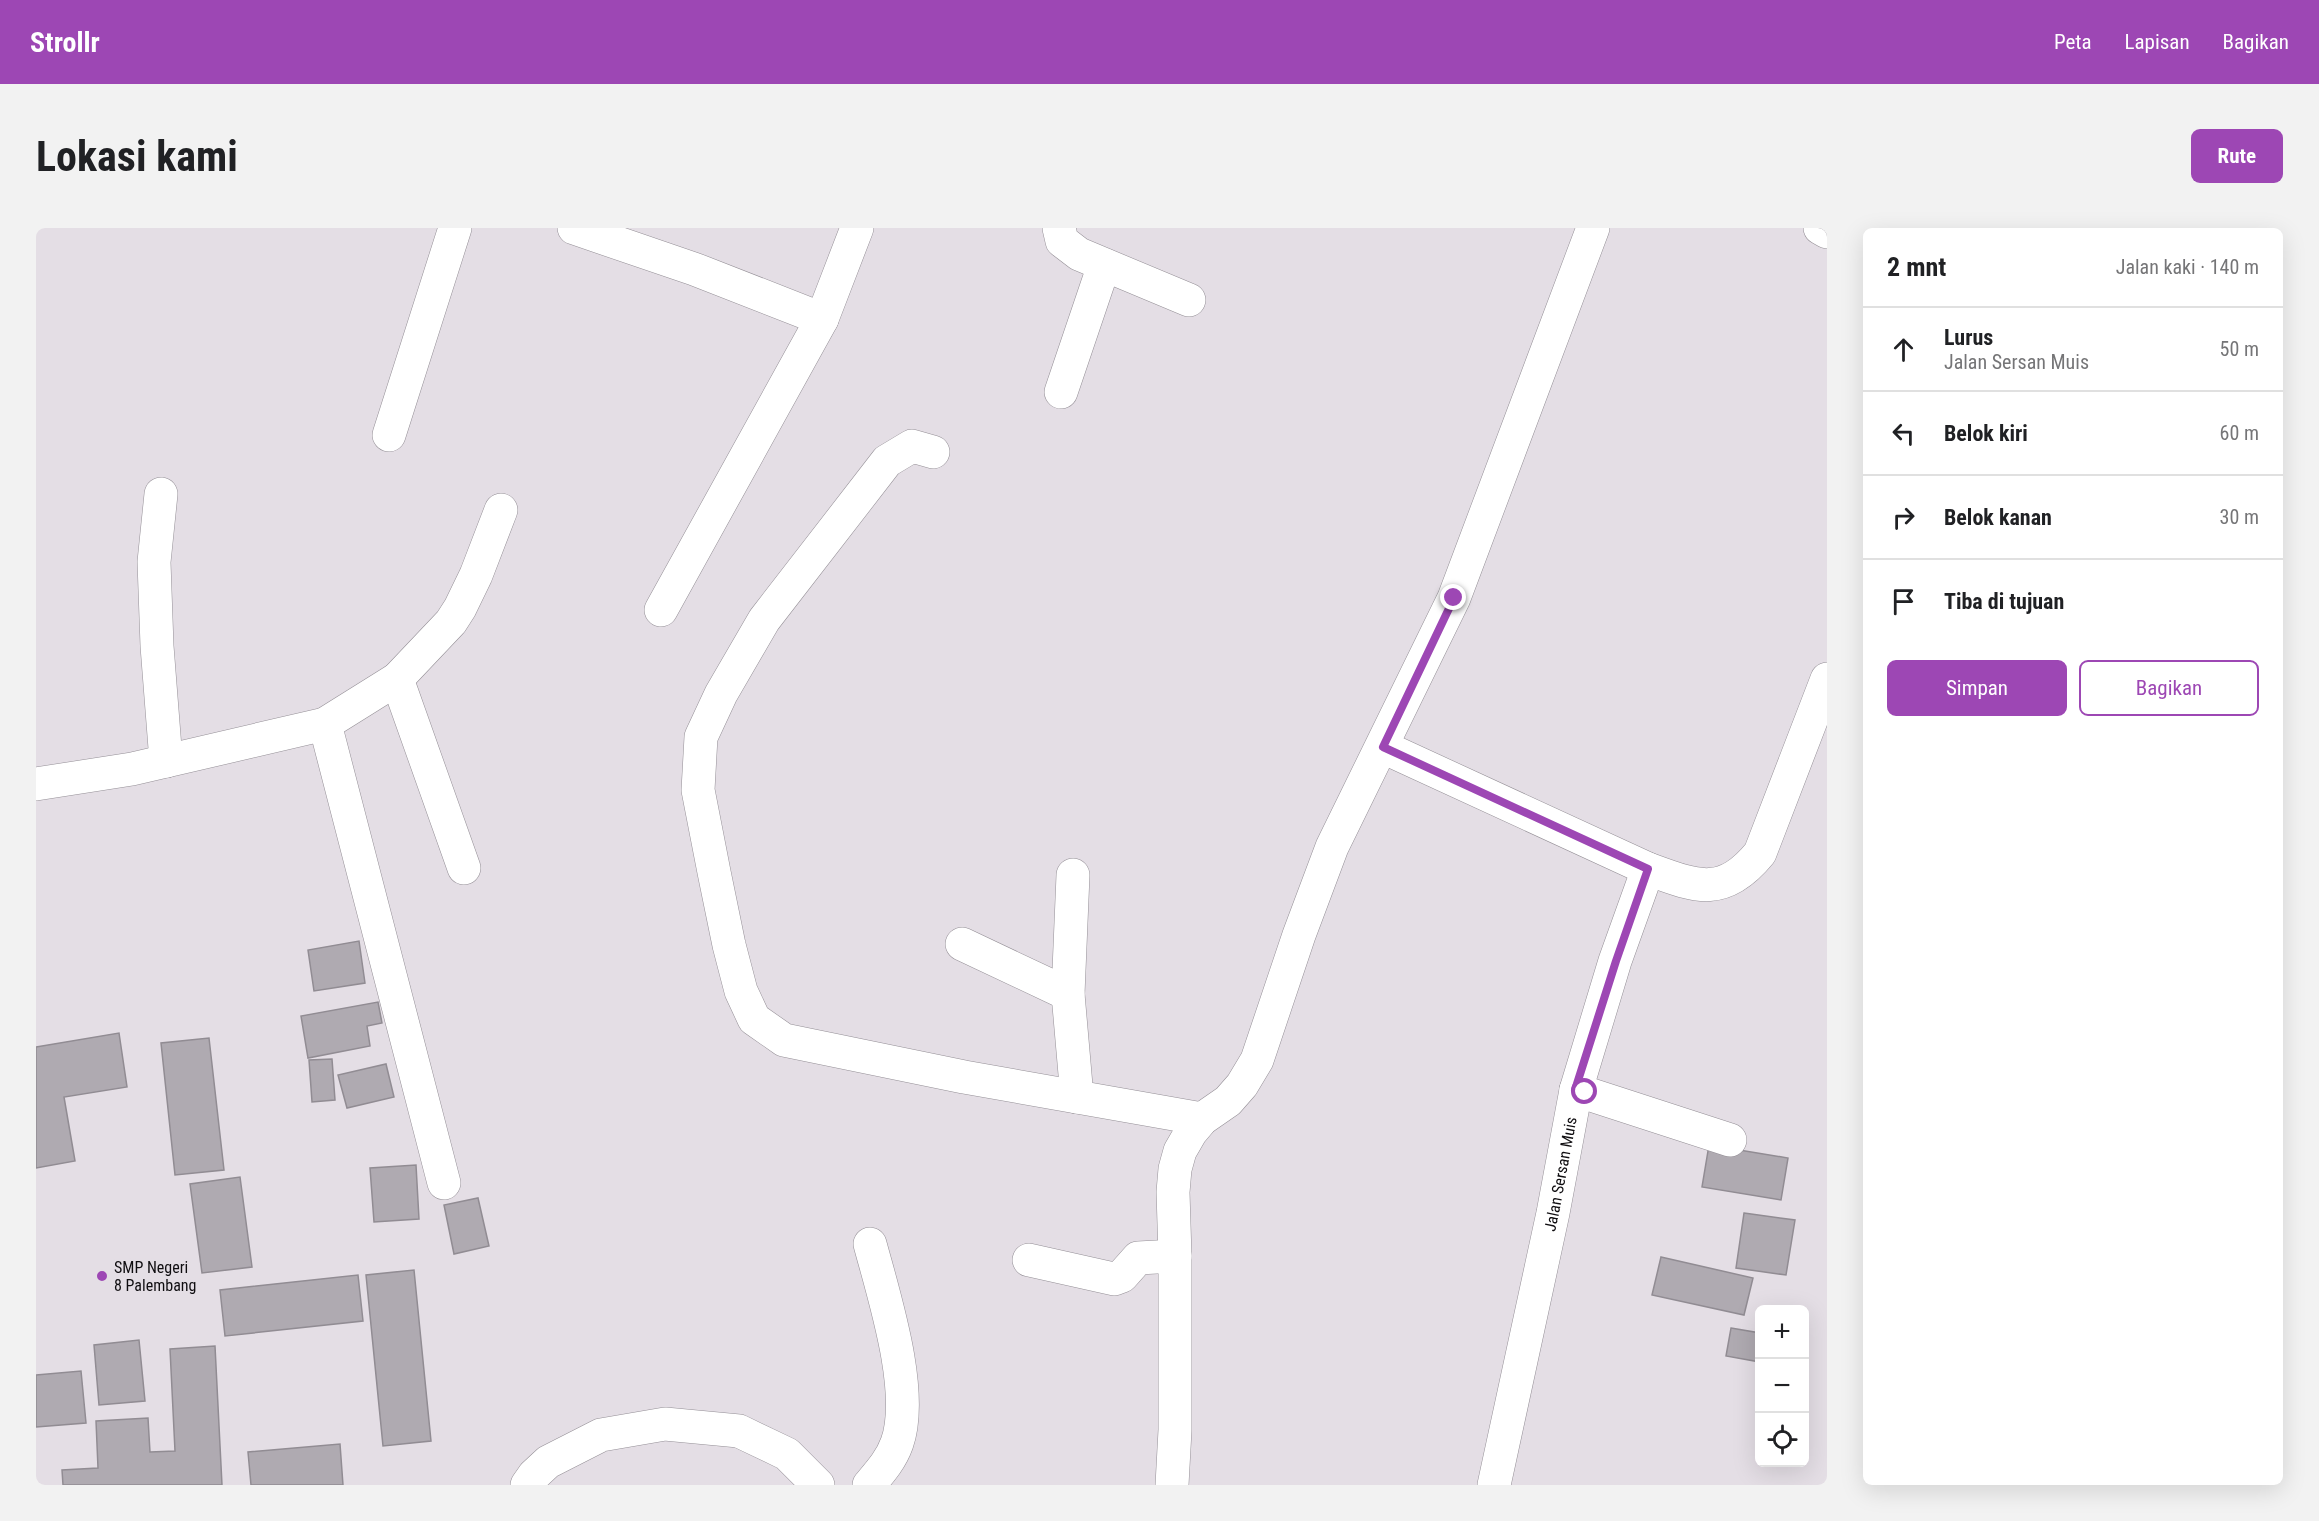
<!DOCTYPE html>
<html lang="id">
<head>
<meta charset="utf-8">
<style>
  body { margin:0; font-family:"Roboto Condensed",sans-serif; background:#f2f2f2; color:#202124 }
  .controls { position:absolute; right:18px; bottom:18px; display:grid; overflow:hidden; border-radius:9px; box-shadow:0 6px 24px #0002 }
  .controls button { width:54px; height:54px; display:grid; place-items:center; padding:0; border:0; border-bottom:2px solid #e0e0e0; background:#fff; color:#202124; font:30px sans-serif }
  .stop { position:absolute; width:18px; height:18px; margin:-14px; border:4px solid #9d47b4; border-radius:50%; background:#fff }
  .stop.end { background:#9d47b4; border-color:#fff; box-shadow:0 2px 6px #0008 }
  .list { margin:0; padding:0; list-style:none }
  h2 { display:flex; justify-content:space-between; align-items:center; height:78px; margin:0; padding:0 24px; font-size:26px }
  h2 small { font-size:20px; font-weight:400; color:#757577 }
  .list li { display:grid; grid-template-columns:39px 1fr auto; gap:18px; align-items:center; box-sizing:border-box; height:84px; padding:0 24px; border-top:2px solid #e0e0e0 }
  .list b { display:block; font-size:22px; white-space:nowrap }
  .list p { margin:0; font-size:20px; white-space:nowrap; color:#757577 }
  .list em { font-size:20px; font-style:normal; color:#757577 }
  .actions { display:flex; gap:12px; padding:18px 24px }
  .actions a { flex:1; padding:14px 0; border:2px solid #9d47b4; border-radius:9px; text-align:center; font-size:21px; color:#9d47b4 }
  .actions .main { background:#9d47b4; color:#fff }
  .icon { flex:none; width:33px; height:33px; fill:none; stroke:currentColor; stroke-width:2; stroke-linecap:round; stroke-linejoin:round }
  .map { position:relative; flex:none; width:1791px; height:1257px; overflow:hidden; border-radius:9px }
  header { display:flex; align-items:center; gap:36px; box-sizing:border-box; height:84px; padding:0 30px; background:#9d47b4; color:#fff }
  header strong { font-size:28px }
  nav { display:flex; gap:33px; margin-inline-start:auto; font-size:21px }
  .intro { display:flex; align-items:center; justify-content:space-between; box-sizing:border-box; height:144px; padding:0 36px }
  h1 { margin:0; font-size:42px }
  .button { padding:15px 27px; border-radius:9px; background:#9d47b4; color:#fff; font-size:21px; font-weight:700 }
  main { display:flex; gap:36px; padding:0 36px }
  aside { flex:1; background:#fff; border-radius:9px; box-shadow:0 6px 24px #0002 }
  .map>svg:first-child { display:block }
</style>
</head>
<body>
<header>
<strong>Strollr</strong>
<nav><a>Peta</a><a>Lapisan</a><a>Bagikan</a></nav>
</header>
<div class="intro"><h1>Lokasi kami</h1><a class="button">Rute</a></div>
<main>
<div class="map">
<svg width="1791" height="1257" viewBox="0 0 1791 1257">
  <rect width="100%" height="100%" fill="#e4dee5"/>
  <g fill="#afaab1" stroke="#918c93" stroke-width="1.5">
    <path d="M323 713 329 755 278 763 272 722Z"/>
    <path d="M342 774 346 795 331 798 334 818 272 830 265 788Z"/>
    <path d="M83 805 91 859 28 869 39 933 0 940V819Z"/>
    <path d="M173 810 188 942 139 947 125 815Z"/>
    <path d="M296 831 299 872 276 874 273 832Z"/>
    <path d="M350 836 358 869 311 880 302 847Z"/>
    <path d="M1673 917 1752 930 1745 972 1666 959Z"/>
    <path d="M380 937 383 991 338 994 334 940Z"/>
    <path d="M204 949 216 1039 166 1045 154 956Z"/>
    <path d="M442 970 453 1018 418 1026 408 977Z"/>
    <path d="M1708 985 1759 992 1750 1047 1700 1040Z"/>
    <path d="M1625 1029 1717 1050 1708 1087 1616 1067Z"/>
    <path d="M378 1042 395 1213 347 1218 330 1047Z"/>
    <path d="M322 1047 327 1093 189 1108 184 1062Z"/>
    <path d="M1695 1100 1724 1105V1134L1690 1128Z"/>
    <path d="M103 1112 109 1173 63 1177 58 1117Z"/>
    <path d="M179 1118 186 1257H27L26 1242 62 1240 60 1193 112 1190 114 1224 139 1223 134 1121Z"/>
    <path d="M45 1143 50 1195 0 1199V1147Z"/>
    <path d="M304 1216 307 1257H215L212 1224Z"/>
  </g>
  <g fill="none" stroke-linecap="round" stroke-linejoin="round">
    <defs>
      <g id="minor">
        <path d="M538 0 658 41 786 91"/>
        <path d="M1023 0 1026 13 1043 26 1153 72"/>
        <path d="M1784 0 1791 4"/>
        <path d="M1025 164 1068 37"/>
        <path d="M353 207 419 0"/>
        <path d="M897 224 876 218 851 233 728 392 685 466 665 509 662 562 678 644 693 717 705 763 718 791 748 812 928 849 1166 891"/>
        <path d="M125 266 118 334 121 418 130 533"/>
        <path d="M625 382 786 91 821 0"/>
        <path d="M361 451 428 640"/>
        <path d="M289 496 408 955"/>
        <path d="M1347 519 1612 641C1661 659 1687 670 1724 625L1791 451"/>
        <path d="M0 556 96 541 289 496 361 451 415 394 424 380 440 347 465 282"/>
        <path d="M1037 647 1032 766 1041 869"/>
        <path d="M926 716 1032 766"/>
        <path d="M1540 862 1694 912"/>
        <path d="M993 1032 1078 1051 1086 1048 1102 1030 1139 1028"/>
        <path d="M491 1257 498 1247 512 1234 565 1207 629 1196 703 1203 751 1226 782 1257"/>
        <path d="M833 1257C844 1244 855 1232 861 1215 879 1164 848 1068 834 1016"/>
        <path d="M1136 1257 1139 1202V1028L1137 964 1139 941 1144 923 1155 904 1166 891 1192 873 1206 857 1221 832 1263 707 1296 619 1418 370 1557 0"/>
        <path id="s1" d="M1458 1257 1517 985 1540 862 1579 733 1612 641"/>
      </g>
    </defs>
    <use href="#minor" stroke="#948f96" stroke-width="34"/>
    <use href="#minor" stroke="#fff" stroke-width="33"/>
  </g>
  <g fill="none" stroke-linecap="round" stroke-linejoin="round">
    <path stroke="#9d47b4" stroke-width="8" d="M1418 370 1347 519 1612 641 1580 733 1539 862 1549 864"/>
  </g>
  <circle fill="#9d47b4" stroke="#e4dee5" stroke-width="2" cx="66" cy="1048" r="6"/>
  <g text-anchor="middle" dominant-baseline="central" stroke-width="6" stroke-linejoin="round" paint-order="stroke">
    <g font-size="16" fill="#0f0d10" stroke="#e4dee5">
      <text stroke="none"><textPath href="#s1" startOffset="318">Jalan Sersan Muis</textPath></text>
    </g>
    <g font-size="16" fill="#0f0d10" stroke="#e4dee5" text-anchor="start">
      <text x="78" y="1039">SMP Negeri<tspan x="78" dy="18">8 Palembang</tspan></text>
    </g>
  </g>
</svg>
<div class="controls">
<button>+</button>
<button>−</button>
<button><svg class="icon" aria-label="locate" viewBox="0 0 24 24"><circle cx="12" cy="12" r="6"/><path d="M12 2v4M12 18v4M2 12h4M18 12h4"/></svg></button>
</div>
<div class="stop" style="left:1549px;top:864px"></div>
<div class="stop end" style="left:1418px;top:370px"></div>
</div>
<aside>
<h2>2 mnt<small>Jalan kaki · 140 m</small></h2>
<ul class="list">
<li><svg class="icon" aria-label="ahead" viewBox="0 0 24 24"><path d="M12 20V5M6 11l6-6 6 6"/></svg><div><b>Lurus</b><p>Jalan Sersan Muis</p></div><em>50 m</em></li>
<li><svg class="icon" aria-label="left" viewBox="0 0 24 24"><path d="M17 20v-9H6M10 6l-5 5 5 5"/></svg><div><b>Belok kiri</b></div><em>60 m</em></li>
<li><svg class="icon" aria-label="right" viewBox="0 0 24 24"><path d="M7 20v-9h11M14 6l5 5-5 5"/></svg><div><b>Belok kanan</b></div><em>30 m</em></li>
<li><svg class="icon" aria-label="arrive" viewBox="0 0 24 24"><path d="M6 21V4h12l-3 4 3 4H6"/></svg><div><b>Tiba di tujuan</b></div></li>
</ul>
<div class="actions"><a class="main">Simpan</a><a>Bagikan</a></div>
</aside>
</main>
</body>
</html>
